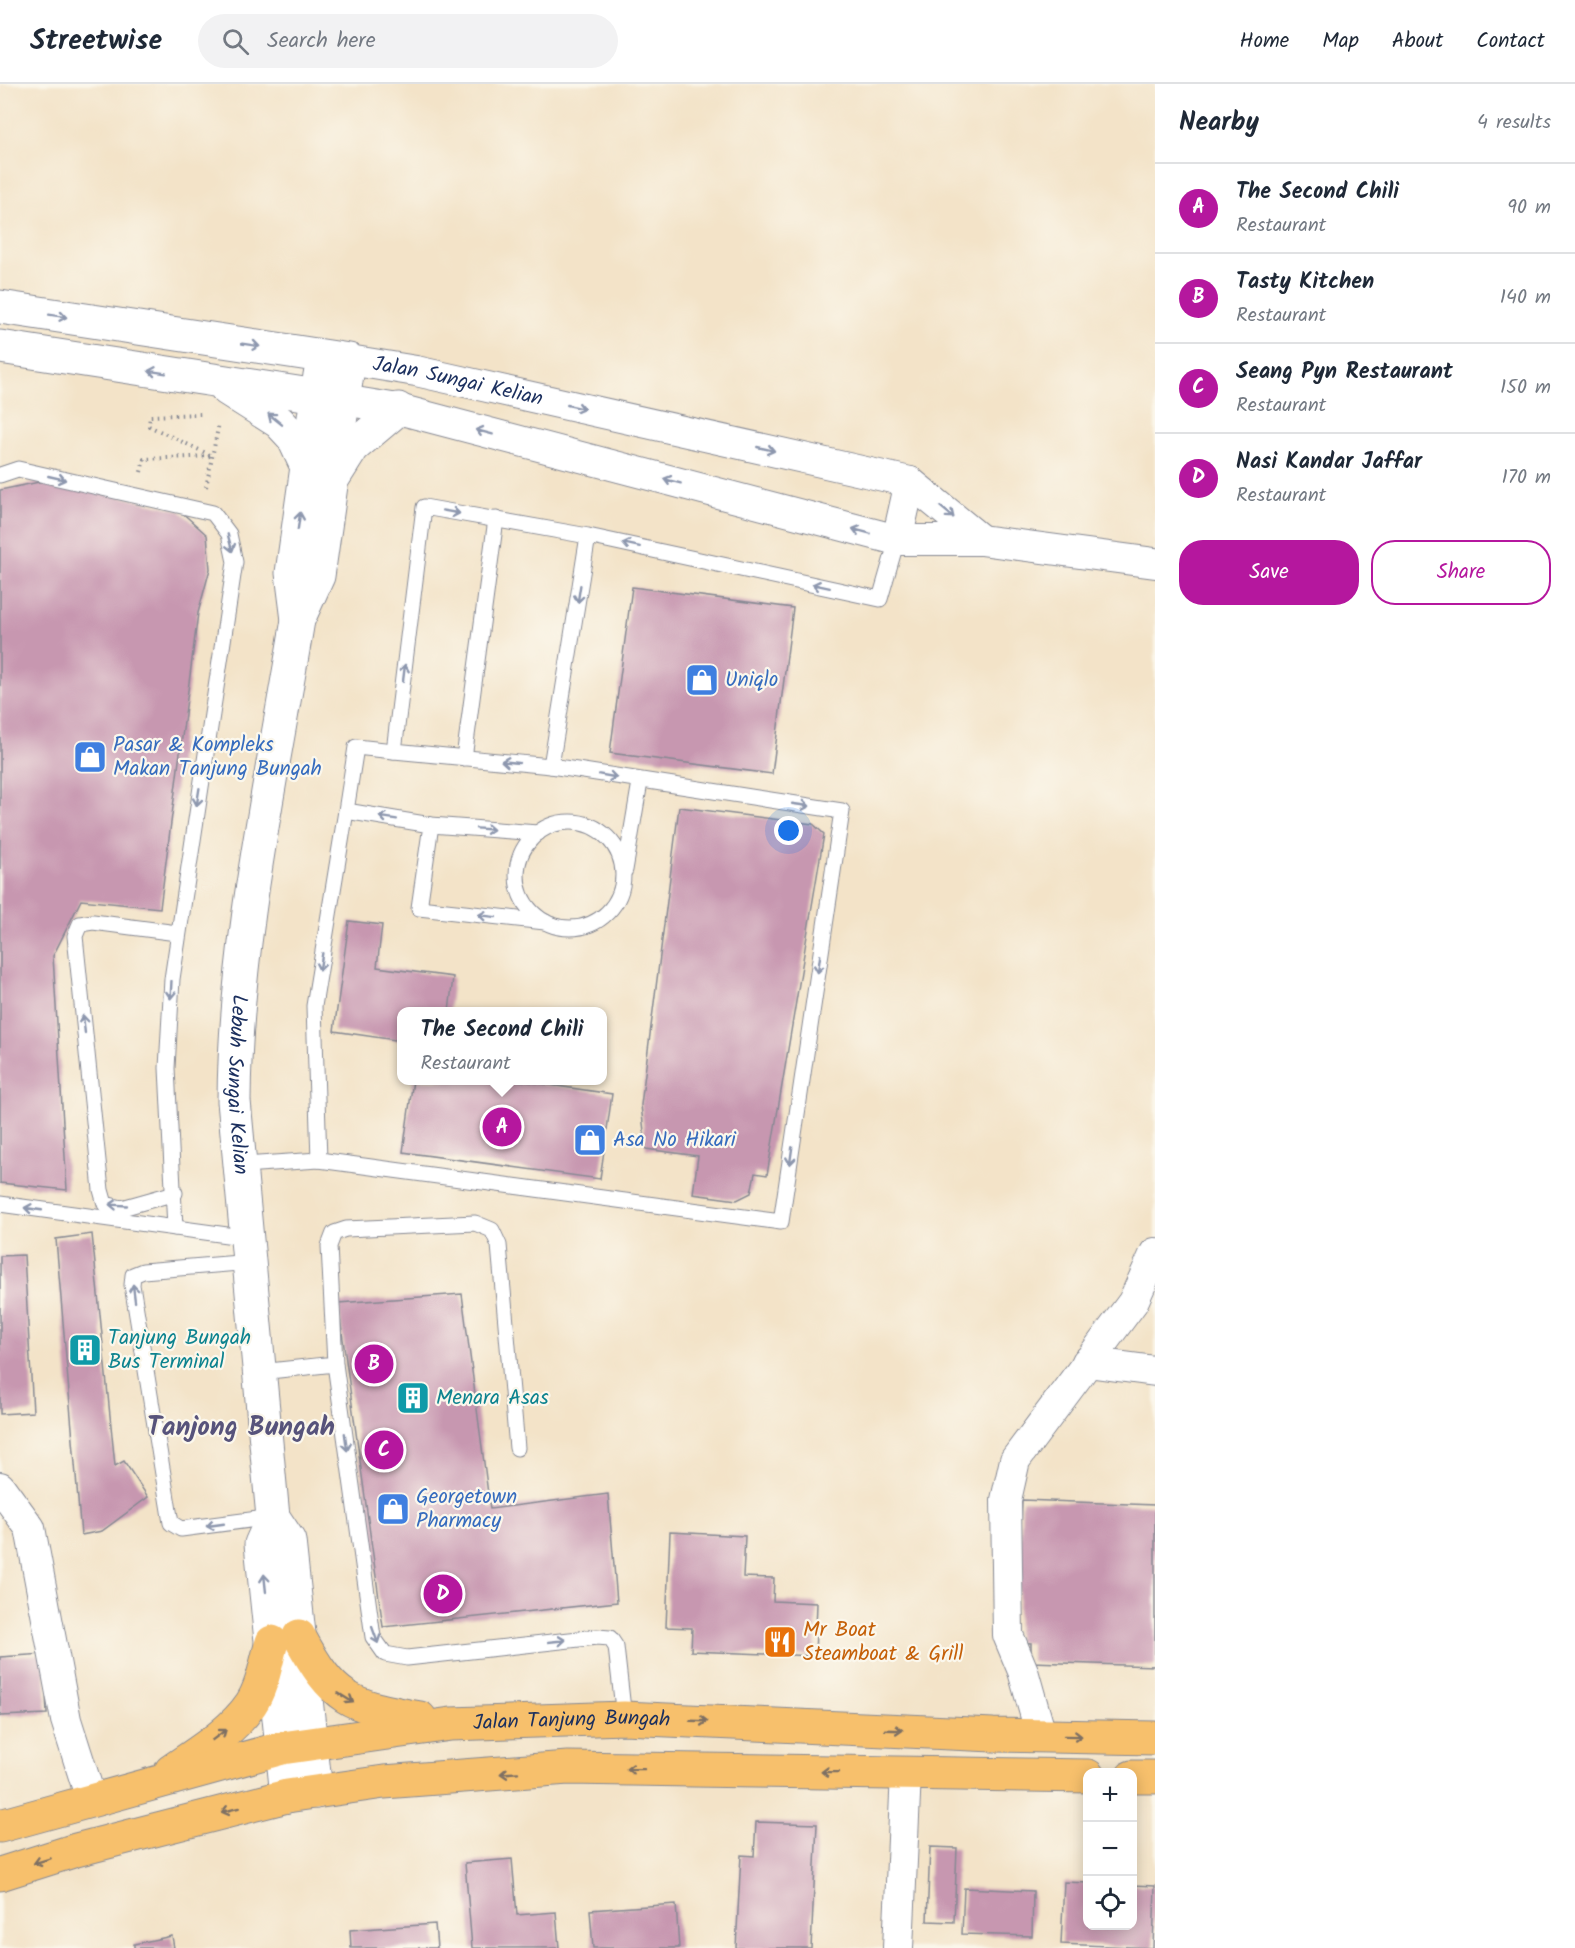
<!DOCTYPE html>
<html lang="en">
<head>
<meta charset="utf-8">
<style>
  body { margin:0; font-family:Kalam,sans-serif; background:#f2f2f3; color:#1f2937 }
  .controls { position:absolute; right:18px; bottom:18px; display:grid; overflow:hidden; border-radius:12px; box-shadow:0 3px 15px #0003 }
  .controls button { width:54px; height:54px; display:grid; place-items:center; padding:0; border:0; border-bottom:2px solid #e0e1e3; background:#fff; color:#1f2937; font:30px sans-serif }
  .you { position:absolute; left:789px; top:747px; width:21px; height:21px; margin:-15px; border:4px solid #fff; border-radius:50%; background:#1a73e8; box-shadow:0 0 0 9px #1a73e833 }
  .badge { display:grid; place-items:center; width:39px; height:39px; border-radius:50%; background:#b5179e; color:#fff; font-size:20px; font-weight:700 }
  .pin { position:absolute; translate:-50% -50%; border:3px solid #fff; box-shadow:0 2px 6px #0006 }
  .popup { position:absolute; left:397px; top:923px; width:210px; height:78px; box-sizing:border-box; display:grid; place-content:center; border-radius:12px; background:#fff; filter:drop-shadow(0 2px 4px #0005); font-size:20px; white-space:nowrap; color:#747a83 }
  .popup b { font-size:22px; color:#1f2937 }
  .popup::after { content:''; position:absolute; left:50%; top:100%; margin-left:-12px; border:12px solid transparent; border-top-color:#fff }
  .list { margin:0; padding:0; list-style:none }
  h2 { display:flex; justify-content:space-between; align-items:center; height:78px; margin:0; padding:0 24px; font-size:26px }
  h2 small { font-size:20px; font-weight:400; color:#747a83 }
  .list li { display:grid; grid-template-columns:39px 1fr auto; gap:18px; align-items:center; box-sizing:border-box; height:90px; padding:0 24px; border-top:2px solid #e0e1e3 }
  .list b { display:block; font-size:22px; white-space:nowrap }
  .list p { margin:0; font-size:20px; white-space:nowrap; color:#747a83 }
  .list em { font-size:20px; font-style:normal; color:#747a83 }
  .actions { display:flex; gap:12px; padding:18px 24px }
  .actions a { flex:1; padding:14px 0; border:2px solid #b5179e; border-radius:24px; text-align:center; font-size:21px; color:#b5179e }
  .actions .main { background:#b5179e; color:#fff }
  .icon { flex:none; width:33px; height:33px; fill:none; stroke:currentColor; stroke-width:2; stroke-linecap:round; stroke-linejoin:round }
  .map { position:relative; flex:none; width:1155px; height:1864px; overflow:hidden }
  header { display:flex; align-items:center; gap:36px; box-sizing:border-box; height:84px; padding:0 30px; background:#fff; border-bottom:2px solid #e0e1e3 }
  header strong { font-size:28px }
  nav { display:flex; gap:33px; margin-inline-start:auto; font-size:21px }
  .search { width:420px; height:54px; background:#f2f2f3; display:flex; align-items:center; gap:15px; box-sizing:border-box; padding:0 21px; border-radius:33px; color:#747a83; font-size:22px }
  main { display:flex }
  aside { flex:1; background:#fff }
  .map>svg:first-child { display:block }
</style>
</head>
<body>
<header>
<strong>Streetwise</strong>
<div class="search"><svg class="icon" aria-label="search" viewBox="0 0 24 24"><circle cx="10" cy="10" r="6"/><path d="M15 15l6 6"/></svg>Search here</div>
<nav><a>Home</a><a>Map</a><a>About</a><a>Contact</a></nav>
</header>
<main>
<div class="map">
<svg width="1155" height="1864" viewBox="0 0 1155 1864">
  <rect width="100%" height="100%" fill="#fbf7ec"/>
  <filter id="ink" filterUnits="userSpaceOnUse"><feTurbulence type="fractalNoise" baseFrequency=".0167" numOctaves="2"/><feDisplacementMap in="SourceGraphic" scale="12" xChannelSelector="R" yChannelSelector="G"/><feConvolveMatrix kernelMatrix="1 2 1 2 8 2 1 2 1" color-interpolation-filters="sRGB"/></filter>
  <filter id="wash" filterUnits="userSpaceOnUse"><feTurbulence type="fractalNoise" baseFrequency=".008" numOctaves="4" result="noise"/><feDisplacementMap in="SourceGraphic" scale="24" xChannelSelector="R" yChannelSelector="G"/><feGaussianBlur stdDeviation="1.35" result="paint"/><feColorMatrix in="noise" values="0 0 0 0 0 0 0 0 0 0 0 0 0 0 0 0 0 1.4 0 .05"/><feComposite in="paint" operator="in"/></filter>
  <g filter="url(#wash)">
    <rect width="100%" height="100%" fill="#f3e3c8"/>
    <g id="blocks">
      <g fill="#c797b0">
        <path d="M49 396 179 426 207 451 210 485 198 529 160 824 81 816 53 872 67 1106 0 1099V406Z"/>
        <path d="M632 503 793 524 772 690 610 669Z"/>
        <path d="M679 723 813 740 824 750 767 1091 755 1089 751 1109 737 1116 693 1110 698 1072 646 1065 641 1021Z"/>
        <path d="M349 837 382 841 377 883 453 893 449 928H402V957L334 947Z"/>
        <path d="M413 996H515L612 1010 600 1095 403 1068Z"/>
        <path d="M92 1150 115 1382 124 1377 148 1413 102 1447 81 1451 56 1155Z"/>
        <path d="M24 1171 33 1328 0 1330V1172Z"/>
        <path d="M462 1210 490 1425 608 1410 617 1518 383 1543 338 1219Z"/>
        <path d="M1022 1416 1155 1421V1582L1031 1578V1559L1017 1558Z"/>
        <path d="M670 1448 745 1452 743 1493 774 1494 773 1517 817 1519 815 1572 691 1567 692 1544 666 1543Z"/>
        <path d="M44 1570 47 1630 0 1632V1573Z"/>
        <path d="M756 1738 817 1740 811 1864H736L741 1771 754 1772Z"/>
        <path d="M930 1763 957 1764 954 1838 927 1837Z"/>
        <path d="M512 1775 517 1831 556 1828 559 1864H472L465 1779Z"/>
        <path d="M1064 1798 1088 1799V1842H1132V1801L1155 1802 1153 1864 1061 1860Z"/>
        <path d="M964 1804 1033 1807 1032 1852 962 1850Z"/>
        <path d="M676 1820 679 1864H593L590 1826Z"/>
        <path d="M435 1840 437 1864H351L350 1846Z"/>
        <path d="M172 1852 174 1864H134V1860Z"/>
      </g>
    </g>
  </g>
  <g filter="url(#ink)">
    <use href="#blocks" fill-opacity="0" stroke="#878993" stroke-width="1.5"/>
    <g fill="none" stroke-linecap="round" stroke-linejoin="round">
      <defs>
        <g id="service">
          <path d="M0 391 18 385 213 429 229 450 235 478 172 895 167 984 175 1144"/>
          <path d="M588 452 551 682 394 667 424 423 588 452 880 515 897 456"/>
          <path d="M464 674 496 435"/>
          <path d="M346 727 356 663 394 667"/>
          <circle cx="570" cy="791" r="53"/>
          <path d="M431 741 538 749"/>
          <path d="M625 786 640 698"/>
          <path d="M319 1076 314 922 346 727 431 741 419 824 545 838"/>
          <path d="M242 1081 319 1076 781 1138 842 727 551 682"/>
          <path d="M175 1109 122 1124 105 1120 101 1106 75 852 80 840 93 838 177 849"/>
          <path d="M0 1120 249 1154"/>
          <path d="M251 1178 143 1187 133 1191 132 1201 171 1439 181 1445 273 1433"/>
          <path d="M335 1280 373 1553 385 1570 407 1574 597 1553 610 1554 616 1563 624 1634"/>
          <path d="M260 1288 335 1280 329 1162 334 1149 346 1145 475 1139 492 1146 499 1161 517 1364"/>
        </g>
        <g id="minor">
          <path id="s1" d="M349 276 416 287 910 398 981 456"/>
          <path d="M343 316 398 325 897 456H981L1155 479"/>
          <path d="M897 456 910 398"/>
          <path d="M1087 1278 1155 1287"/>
          <path d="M0 1403 30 1444 66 1636 91 1715"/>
          <path d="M1041 1651 1023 1587 1008 1551 1006 1416 1015 1376 1133 1218 1155 1169"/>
          <path d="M898 1864 906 1689"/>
        </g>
        <g id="tertiary">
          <path id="s2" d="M0 223 349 276 318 492 298 536C272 694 235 858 234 1017L273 1433 261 1460 287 1712"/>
          <path d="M0 263 343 316"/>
          <path d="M227 305 279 338 293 353 307 383"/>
          <path d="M334 393 353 363 398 325"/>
          <path d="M298 536 292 489 320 291"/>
          <path d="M273 1433 289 1457 316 1708"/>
        </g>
        <g id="primary">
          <path d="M299 1552C334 1617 348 1621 420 1634"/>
          <path d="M171 1687C198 1668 232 1648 251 1620 263 1602 266 1578 272 1558"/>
          <path d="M1132 1693H1155"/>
          <path id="s3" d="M0 1742 282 1664 451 1640 624 1634 993 1651 1155 1654"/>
          <path d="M0 1790 76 1766 287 1712 384 1698 568 1684 1088 1692"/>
        </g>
      </defs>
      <use href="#service" stroke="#878993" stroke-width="17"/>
      <use href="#minor" stroke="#878993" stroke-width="32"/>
      <use href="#tertiary" stroke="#878993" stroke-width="35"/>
      <use href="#primary" stroke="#878993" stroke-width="35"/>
      <g stroke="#878993" stroke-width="4" stroke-dasharray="1.5 4.5" stroke-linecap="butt">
        <path d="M141 388 144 375 212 372 149 342 150 332 202 330"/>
        <path d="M206 403 219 339"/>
      </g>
      <use href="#service" stroke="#fff" stroke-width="15"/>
      <use href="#minor" stroke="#fff" stroke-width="30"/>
      <use href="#tertiary" stroke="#fff" stroke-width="33"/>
      <use href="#primary" stroke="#f7c06c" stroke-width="33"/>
    </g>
    <defs><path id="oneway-shaft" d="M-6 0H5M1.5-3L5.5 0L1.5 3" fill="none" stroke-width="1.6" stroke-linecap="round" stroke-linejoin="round" transform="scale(1.5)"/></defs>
    <g stroke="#8d97ae">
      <use href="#oneway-shaft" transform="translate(58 232) rotate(9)"/>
      <use href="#oneway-shaft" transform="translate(251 261) rotate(9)"/>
      <use href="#oneway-shaft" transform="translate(157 288) rotate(-171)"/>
      <use href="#oneway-shaft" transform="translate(576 323) rotate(13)"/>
      <use href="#oneway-shaft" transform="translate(275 335) rotate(-141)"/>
      <use href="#oneway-shaft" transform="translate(484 348) rotate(-165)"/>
      <use href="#oneway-shaft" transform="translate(766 365) rotate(13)"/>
      <use href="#oneway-shaft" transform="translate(57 394) rotate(13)"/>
      <use href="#oneway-shaft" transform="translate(672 397) rotate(-165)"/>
      <use href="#oneway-shaft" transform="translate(451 428) rotate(10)"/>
      <use href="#oneway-shaft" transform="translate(947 428) rotate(40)"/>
      <use href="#oneway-shaft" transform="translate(299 437) rotate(-82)"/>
      <use href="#oneway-shaft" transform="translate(861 447) rotate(-165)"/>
      <use href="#oneway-shaft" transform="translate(230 459) rotate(75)"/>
      <use href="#oneway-shaft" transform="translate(631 461) rotate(-168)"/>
      <use href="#oneway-shaft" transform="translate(821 502) rotate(-168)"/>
      <use href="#oneway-shaft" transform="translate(579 510) rotate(99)"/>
      <use href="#oneway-shaft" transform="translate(404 589) rotate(-83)"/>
      <use href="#oneway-shaft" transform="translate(510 678) rotate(-174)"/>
      <use href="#oneway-shaft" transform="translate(608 692) rotate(10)"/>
      <use href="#oneway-shaft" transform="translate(198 713) rotate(99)"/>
      <use href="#oneway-shaft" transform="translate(801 721) rotate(8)"/>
      <use href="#oneway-shaft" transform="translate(388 734) rotate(-171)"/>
      <use href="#oneway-shaft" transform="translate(485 745) rotate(4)"/>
      <use href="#oneway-shaft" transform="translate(487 832) rotate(-173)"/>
      <use href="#oneway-shaft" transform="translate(321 878) rotate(99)"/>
      <use href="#oneway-shaft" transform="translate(819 880) rotate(98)"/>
      <use href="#oneway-shaft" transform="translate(171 906) rotate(93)"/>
      <use href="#oneway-shaft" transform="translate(84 940) rotate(-96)"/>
      <use href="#oneway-shaft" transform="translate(791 1072) rotate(98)"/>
      <use href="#oneway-shaft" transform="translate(118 1121) rotate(-177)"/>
      <use href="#oneway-shaft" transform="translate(33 1125) rotate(-172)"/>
      <use href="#oneway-shaft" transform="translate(134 1209) rotate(-97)"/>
      <use href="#oneway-shaft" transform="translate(346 1358) rotate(82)"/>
      <use href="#oneway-shaft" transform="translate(215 1441) rotate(172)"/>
      <use href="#oneway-shaft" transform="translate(265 1499) rotate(-96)"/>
      <use href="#oneway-shaft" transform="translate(375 1551) rotate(70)"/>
      <use href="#oneway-shaft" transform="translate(557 1557) rotate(-6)"/>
    </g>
    <g stroke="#7e7064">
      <use href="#oneway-shaft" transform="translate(346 1614) rotate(32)"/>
      <use href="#oneway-shaft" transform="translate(699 1637) rotate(2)"/>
      <use href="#oneway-shaft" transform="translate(894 1646) rotate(2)"/>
      <use href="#oneway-shaft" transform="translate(219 1651) rotate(-37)"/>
      <use href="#oneway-shaft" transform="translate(1073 1652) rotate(1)"/>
      <use href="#oneway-shaft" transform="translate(635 1685) rotate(-179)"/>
      <use href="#oneway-shaft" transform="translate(830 1688) rotate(-179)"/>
      <use href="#oneway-shaft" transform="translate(509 1689) rotate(176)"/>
      <use href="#oneway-shaft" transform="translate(230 1726) rotate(166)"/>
      <use href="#oneway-shaft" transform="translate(42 1777) rotate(163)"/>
    </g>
  </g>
  <defs>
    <symbol id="shop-square" viewBox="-11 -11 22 22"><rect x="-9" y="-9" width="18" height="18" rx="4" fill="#3f7fe0" stroke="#fbf7ec"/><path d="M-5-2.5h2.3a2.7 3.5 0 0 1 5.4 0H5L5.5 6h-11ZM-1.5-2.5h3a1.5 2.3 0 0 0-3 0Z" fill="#fff"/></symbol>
    <symbol id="building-square" viewBox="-11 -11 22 22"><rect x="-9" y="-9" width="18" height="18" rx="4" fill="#0f9aa8" stroke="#fbf7ec"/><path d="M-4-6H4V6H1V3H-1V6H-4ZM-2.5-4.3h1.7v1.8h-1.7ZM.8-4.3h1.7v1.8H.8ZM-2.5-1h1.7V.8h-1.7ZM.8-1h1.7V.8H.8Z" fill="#fff"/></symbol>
    <symbol id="restaurant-square" viewBox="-11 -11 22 22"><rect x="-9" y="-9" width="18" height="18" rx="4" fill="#e8710a" stroke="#fbf7ec"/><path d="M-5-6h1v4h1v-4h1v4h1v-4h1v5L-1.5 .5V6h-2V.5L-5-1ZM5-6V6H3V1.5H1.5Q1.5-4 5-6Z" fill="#fff"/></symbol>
  </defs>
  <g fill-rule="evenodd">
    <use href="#shop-square" x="683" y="577" width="38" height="38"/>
    <use href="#shop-square" x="71" y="654" width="38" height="38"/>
    <use href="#shop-square" x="571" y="1037" width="38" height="38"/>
    <use href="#building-square" x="66" y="1247" width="38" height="38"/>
    <use href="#building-square" x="394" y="1295" width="38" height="38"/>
    <use href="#shop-square" x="374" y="1406" width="38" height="38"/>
    <use href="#restaurant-square" x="761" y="1539" width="38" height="38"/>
  </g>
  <g text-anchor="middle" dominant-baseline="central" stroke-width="4.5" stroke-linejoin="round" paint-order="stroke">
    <g font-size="21" fill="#1b2f5e" stroke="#fbf7ec">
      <text stroke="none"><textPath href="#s1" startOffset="111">Jalan Sungai Kelian</textPath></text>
      <text stroke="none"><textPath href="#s2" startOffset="1089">Lebuh Sungai Kelian</textPath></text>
      <text stroke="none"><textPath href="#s3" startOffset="584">Jalan Tanjung Bungah</textPath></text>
    </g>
    <g font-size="21" fill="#366cbe" stroke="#fbf7ec" text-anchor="start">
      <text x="725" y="596">Uniqlo</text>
      <text x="113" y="661">Pasar &amp; Kompleks<tspan x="113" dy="24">Makan Tanjung Bungah</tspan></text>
      <text x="613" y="1056">Asa No Hikari</text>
      <text x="416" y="1413">Georgetown<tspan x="416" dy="24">Pharmacy</tspan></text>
    </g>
    <g font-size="21" fill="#0d838f" stroke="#fbf7ec" text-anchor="start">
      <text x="108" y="1254">Tanjung Bungah<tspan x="108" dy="24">Bus Terminal</tspan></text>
      <text x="436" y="1314">Menara Asas</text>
    </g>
    <g font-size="21" fill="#c56008" stroke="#fbf7ec" text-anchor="start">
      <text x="803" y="1546">Mr Boat<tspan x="803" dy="24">Steamboat &amp; Grill</tspan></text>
    </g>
    <g font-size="27" font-weight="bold" fill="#57537b" stroke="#fbf7ec">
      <text x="241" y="1343">Tanjong Bungah</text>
    </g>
  </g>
</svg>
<div class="controls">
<button>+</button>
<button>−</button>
<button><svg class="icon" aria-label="locate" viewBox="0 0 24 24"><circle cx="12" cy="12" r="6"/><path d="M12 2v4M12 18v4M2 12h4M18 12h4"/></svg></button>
</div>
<div class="you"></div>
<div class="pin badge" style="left:502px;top:1043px">A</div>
<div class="popup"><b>The Second Chili</b>Restaurant</div>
<div class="pin badge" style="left:374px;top:1280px">B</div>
<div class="pin badge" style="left:384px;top:1366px">C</div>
<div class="pin badge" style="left:443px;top:1510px">D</div>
</div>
<aside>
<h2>Nearby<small>4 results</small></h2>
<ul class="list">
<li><span class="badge">A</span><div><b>The Second Chili</b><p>Restaurant</p></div><em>90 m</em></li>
<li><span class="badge">B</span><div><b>Tasty Kitchen</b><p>Restaurant</p></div><em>140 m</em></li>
<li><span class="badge">C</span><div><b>Seang Pyn Restaurant</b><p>Restaurant</p></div><em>150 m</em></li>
<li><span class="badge">D</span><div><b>Nasi Kandar Jaffar</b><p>Restaurant</p></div><em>170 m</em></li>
</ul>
<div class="actions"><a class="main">Save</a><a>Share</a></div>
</aside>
</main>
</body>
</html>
